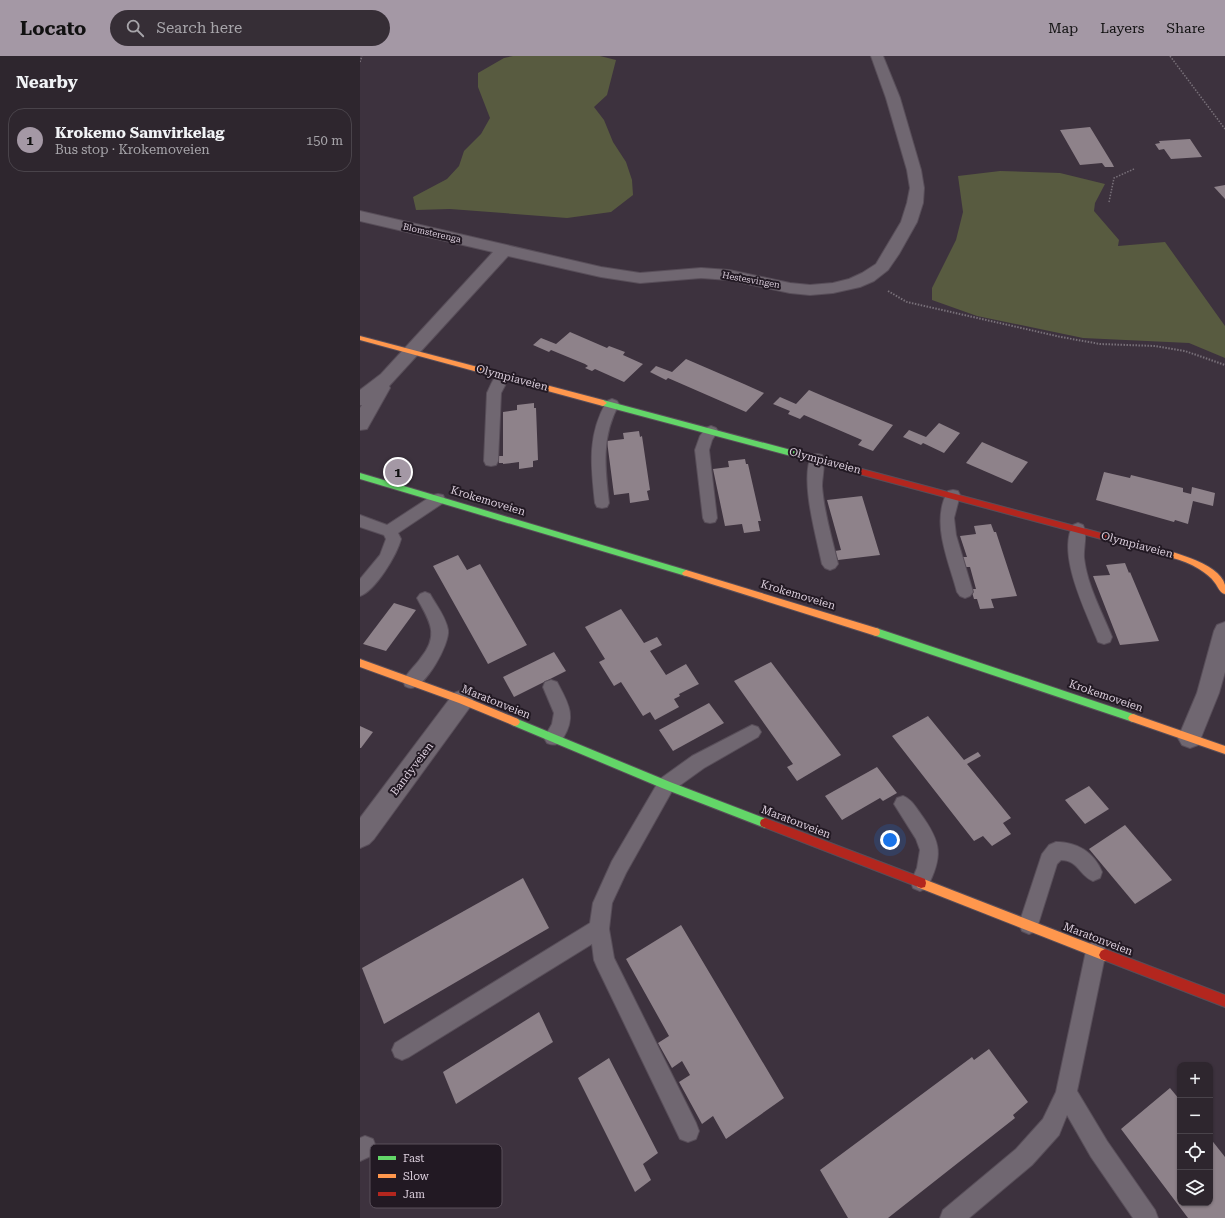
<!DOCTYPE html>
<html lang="en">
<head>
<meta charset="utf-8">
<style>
  body { margin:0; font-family:"Roboto Serif",serif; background:#362e36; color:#f1f3f6 }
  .controls { position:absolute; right:12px; bottom:12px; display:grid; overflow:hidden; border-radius:8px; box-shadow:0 1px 3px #0004 }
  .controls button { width:36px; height:36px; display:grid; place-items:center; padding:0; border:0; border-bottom:1px solid #49434a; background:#2e262e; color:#f1f3f6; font:20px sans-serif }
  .you { position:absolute; left:530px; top:784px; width:14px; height:14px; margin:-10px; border:3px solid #fff; border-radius:50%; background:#1a73e8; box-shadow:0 0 0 6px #1a73e833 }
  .badge { display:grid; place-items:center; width:26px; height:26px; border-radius:50%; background:#a498a5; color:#111; font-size:13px; font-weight:700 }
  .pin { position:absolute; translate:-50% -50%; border:2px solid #fff; box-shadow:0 1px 4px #0006 }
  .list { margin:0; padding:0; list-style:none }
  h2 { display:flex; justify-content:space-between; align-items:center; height:52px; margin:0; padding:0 16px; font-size:17px }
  h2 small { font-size:13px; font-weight:400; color:#a7a5aa }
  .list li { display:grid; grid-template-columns:26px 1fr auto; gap:12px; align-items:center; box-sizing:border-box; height:64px; margin:0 8px 8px; padding:0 8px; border:1px solid #49434a; border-radius:16px }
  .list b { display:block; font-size:15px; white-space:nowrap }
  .list p { margin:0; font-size:13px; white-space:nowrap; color:#a7a5aa }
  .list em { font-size:13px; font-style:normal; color:#a7a5aa }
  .icon { flex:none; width:22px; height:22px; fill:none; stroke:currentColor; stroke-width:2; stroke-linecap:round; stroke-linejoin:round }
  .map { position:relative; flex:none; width:865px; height:1162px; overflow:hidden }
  header { display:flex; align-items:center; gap:24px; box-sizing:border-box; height:56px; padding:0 20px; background:#a498a5; color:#111 }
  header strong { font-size:19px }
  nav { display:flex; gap:22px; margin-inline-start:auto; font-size:14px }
  .search { width:280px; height:36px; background:#362e36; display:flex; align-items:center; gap:10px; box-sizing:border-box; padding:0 14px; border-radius:22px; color:#a7a5aa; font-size:15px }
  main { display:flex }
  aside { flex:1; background:#2e262e }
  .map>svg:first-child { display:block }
</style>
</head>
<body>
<header>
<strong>Locato</strong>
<div class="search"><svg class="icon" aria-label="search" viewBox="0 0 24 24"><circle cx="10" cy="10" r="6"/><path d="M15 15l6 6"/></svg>Search here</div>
<nav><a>Map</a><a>Layers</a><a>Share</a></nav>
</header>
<main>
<aside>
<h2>Nearby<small></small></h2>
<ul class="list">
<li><span class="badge">1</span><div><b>Krokemo Samvirkelag</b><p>Bus stop · Krokemoveien</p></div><em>150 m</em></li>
</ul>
</aside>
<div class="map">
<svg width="865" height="1162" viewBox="0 0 865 1162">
  <rect width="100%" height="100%" fill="#3d323e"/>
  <g fill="#585b40">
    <path d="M153 0H240L256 4 247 39 234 51 244 64 253 86 266 106 272 124 273 139 251 156 207 162 90 153 56 154 53 141 87 123 99 110 104 95 121 78 130 62 118 31V17L144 2Z"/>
    <path d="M640 115 700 117 745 128 735 147 734 155 759 184 758 190 805 186 865 270V302L829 287 723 282 617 260 572 244V232L596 184 603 156 598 120Z"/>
  </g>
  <g fill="#8e828a">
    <path d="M730 71 752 107 754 111H745L742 107 720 109 700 74Z"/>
    <path d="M830 83 842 101 811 103 804 93 799 94 795 88 800 87 799 85Z"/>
    <path d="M865 129V143L854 131Z"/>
    <path d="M210 276 247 292 249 290 265 296 263 299 283 308 264 326 235 313 232 315 225 312 228 310 225 308 191 294 189 296 173 289 181 282 196 288Z"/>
    <path d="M326 303 384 328 404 337 386 356 308 322 306 324 290 316 296 310 312 316Z"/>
    <path d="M449 334 470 343 533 369 513 395 498 389 502 384 444 359 440 363 428 358 430 355 413 348 420 341 436 348Z"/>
    <path d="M174 347V352H176L178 404 173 405V411L159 413V406L143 408V407H139V400H143V356L157 354V349Z"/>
    <path d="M579 367 600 377 584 397 563 387 561 389 543 381 549 374 566 381Z"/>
    <path d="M279 375 280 381 282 380 290 434 287 435 289 444 270 447 269 437 254 439 247 385 264 383 263 377Z"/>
    <path d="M622 386 668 406 652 427 606 407Z"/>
    <path d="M385 403 386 408H388L401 465H398L400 475 384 477 382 468 365 470 353 413 369 411 368 405Z"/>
    <path d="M744 416 770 422 771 419 823 432V436L831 438 832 431 855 437 853 450 833 445 828 468 815 464 814 466 736 444Z"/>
    <path d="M502 440 520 499 478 504 475 495 481 494 467 444Z"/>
    <path d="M631 468 634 476H636L657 540 631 543 634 552 620 553 617 543H614L611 533H616L610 511H604L601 501H607L600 480 616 478 614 470Z"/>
    <path d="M98 499 107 514 120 508 167 589 128 608 73 510Z"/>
    <path d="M765 507 769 517 770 516 799 585 760 589 733 520 750 519 746 509Z"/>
    <path d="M34 547 56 554 26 595 3 588Z"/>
    <path d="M261 553 284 587 297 581 302 589 290 595 306 619 326 608 339 628 319 638 320 640 314 643 319 651 295 664 290 656 283 660 261 626 254 630 239 606 245 603 225 571Z"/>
    <path d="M194 596 206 615 154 641 143 621Z"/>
    <path d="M411 606 481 699 437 725 427 711 433 708 374 625Z"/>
    <path d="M349 647 364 667 313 695 299 674Z"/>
    <path d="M568 660 604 704 618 696 621 700 607 708 651 762 643 767 651 778 632 790 623 780 614 785 532 680Z"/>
    <path d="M0 670 13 676 1 692H0Z"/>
    <path d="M517 711 537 737 523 745 520 742 482 764 465 740Z"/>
    <path d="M729 730 749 753 725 768 705 744Z"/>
    <path d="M765 769 812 824 775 848 729 793Z"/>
    <path d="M163 822 189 872 24 968 2 912Z"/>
    <path d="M321 869 424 1042 366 1083 353 1060 342 1068 319 1026 330 1019 322 1005 312 1012 298 987 309 980 266 903Z"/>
    <path d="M179 956 193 986 96 1048 83 1016Z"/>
    <path d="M629 993 668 1046 653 1059 655 1062 528 1162H488L460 1114 612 1001 614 1004Z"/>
    <path d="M249 1002 298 1097 283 1108 291 1124 275 1136 218 1022Z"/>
    <path d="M810 1032 820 1044V1147H850V1082L865 1101V1162H828L761 1073Z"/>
  </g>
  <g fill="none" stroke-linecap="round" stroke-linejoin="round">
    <defs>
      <g id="lane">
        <path d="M143 316 148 317 150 320 141 337 138 405 136 409 131 410 126 409 124 405 127 337C131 329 134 318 143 316Z"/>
        <path d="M252 343 257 345 259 348C241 381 245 411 249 447L247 451 242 452 237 451 235 447C231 409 227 379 247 345Z"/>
        <path d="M351 370 356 372 358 375 352 384 349 394 357 462 355 466 350 467 345 466 343 462 335 394 340 380 346 372Z"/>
        <path d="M457 398 462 399C466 407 462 421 462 430 464 457 472 482 478 508L475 512 470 514 465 512 462 508C457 483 439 422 452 399Z"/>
        <path d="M593 434 598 435 600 439 594 462 596 479 613 536 610 540 605 542 600 540 597 536C589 505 570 466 588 435Z"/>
        <path d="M78 438 83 439 85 443 83 447 38 477 41 483C37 499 15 535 0 540V523L20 499 26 483 24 479 0 471V459L27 469 73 439Z"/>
        <path d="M718 467 723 469C728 478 723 492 724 502 727 529 742 556 752 581L750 586 744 588 738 586 736 581C725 553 697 498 713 469Z"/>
        <path d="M65 536 70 538C76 549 86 561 88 574 90 588 65 632 51 632 49 632 47 631 45 630L43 625C47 617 54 611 60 603 80 579 70 566 57 542L60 538Z"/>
        <path d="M191 624 197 626C208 647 217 660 203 682 198 689 195 690 187 687L184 682 192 668 194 657 183 631 185 626Z"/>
        <path d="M392 669 398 671 401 676 398 681 344 712 312 735 266 817 252 847 249 873 254 902 336 1067 339 1075 336 1083 328 1086 320 1083 237 911 234 904 232 888 49 1001 42 1004 35 1001 32 994 35 987 230 867 233 847 252 805 300 723 332 700Z"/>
        <path d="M543 740C551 743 555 750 560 757 582 787 583 800 567 832L560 835 553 832 551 826 557 812 560 794 556 783 534 748 537 742Z"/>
        <path d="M696 786C717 786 734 796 742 816L740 822 733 825C719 819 718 804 701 804L697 808 676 875 669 878 662 875 659 868 682 798 689 789Z"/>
        <path d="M736 885 743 888 746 895 717 1035 747 1085 795 1154 798 1162H773L731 1101 707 1059 699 1079 672 1109 609 1162H580L583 1154 656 1093 683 1063 696 1036 726 895 729 888Z"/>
        <path d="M5 1080 13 1083 16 1091 13 1099 0 1105V1082Z"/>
      </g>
      <g id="street">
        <path d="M511 0H523L540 42 561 114 564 132 563 147 557 166 539 198 528 214 514 225 500 231 473 237 450 239 430 237 369 224 341 222 280 227 241 221 148 200 29 330 30 332 7 373 0 374V352L2 349H0V334L21 318 133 196 0 165V155L241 211 280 217 341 212 369 214 430 227 450 229 473 227 489 223 502 217 516 208 541 166 547 147 550 132 547 114 526 42Z"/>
        <path d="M865 566V616L859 637 838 689 830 692 822 689 818 682 837 637 854 575 857 569Z"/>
        <path d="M102 634 110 637 113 644 110 651 14 783 9 788 0 792V762L94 637Z"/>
      </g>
      <g id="fast">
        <path d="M243 344 487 409 491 412 487 415 240 349V345Z"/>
        <path d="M0 417 326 514 330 517 326 520 0 423Z"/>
        <path d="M516 572 773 658 776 659 778 662 776 665 773 666 513 579 512 576 513 573Z"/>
        <path d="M155 662 310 726 409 764 410 767 409 770 405 772 302 732 152 669 150 666 152 663Z"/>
      </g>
      <g id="slow">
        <path d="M0 280 243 344 247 347 243 350 0 284Z"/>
        <path d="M786 489C805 494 860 506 865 529 865 532 865 536 865 538 860 537 858 531 855 527 851 521 845 517 839 513 822 502 802 500 783 494L782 492Z"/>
        <path d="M326 514 516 572 519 573 520 576 519 579 516 580 323 519 322 517Z"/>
        <path d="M0 603 105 641 158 663 160 666 158 669 155 670 99 647 0 611Z"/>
        <path d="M773 658 865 690V698L770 665 768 662 770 659Z"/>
        <path d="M561 822 749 895 751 899 749 903 745 905 557 831 556 827 557 823Z"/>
      </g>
      <g id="jam">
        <path d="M487 409 786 489 790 492 786 495 484 414 483 412Z"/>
        <path d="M405 762 565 823 566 827 565 831 561 832 401 770 400 767 401 764Z"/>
        <path d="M745 893 865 939V951L741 903 739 899 741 895Z"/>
      </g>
    </defs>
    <use href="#lane" stroke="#584e59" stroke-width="2"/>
    <use href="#street" stroke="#584e59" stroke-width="2"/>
    <use href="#fast" stroke="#584e59" stroke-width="2"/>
    <use href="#slow" stroke="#584e59" stroke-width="2"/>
    <use href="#jam" stroke="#584e59" stroke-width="2"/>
    <g stroke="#787079" stroke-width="1.5" stroke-dasharray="1.5 1.5" stroke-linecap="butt">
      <path d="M810 0 865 73"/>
      <path d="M0 6 2 0"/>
      <path d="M749 146 754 122 774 113"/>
    </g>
    <path stroke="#787079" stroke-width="2" stroke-dasharray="1.5 1.5" stroke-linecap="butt" d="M528 235 547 246 701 281 740 288 795 290 825 295 865 309"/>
    <use href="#lane" fill="#706771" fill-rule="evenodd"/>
    <use href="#street" fill="#706771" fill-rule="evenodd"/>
    <use href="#fast" fill="#63d668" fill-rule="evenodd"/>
    <use href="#slow" fill="#ff974d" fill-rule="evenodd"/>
    <use href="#jam" fill="#b3261e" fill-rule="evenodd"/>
  </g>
  <g text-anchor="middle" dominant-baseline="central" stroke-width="4" stroke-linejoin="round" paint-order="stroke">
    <g font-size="9" fill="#dccfdd" stroke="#221923">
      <text transform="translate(72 177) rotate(13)">Blomsterenga</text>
      <text transform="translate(391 224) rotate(10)">Hestesvingen</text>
    </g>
    <g font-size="11" fill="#dccfdd" stroke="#221923">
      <text transform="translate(152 322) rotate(15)">Olympiaveien</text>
      <text transform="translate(465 405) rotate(15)">Olympiaveien</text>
      <text transform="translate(128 445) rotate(17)">Krokemoveien</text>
      <text transform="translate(777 489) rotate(15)">Olympiaveien</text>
      <text transform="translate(438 539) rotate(17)">Krokemoveien</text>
      <text transform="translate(746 640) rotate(19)">Krokemoveien</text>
      <text transform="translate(136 646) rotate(22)">Maratonveien</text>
      <text transform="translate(52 713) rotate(-53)">Bandyveien</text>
      <text transform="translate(436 766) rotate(21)">Maratonveien</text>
      <text transform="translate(738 883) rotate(21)">Maratonveien</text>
    </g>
  </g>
  <rect x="10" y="1088" width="132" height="64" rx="6" fill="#221923" stroke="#5a505b" stroke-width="1"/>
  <rect x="18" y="1100" width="18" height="4" fill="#63d668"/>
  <rect x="18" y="1118" width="18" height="4" fill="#ff974d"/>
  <rect x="18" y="1136" width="18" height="4" fill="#b3261e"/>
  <g font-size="11" fill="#dccfdd">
    <text x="43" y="1106">Fast</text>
    <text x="43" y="1124">Slow</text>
    <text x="43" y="1142">Jam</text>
  </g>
</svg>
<div class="controls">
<button>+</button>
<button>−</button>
<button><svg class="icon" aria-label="locate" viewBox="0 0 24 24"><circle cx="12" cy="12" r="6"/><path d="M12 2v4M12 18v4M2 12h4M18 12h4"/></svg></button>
<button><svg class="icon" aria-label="layers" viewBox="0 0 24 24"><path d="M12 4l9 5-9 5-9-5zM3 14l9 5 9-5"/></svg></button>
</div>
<div class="you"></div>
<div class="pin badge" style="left:38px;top:416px">1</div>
</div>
</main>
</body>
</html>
